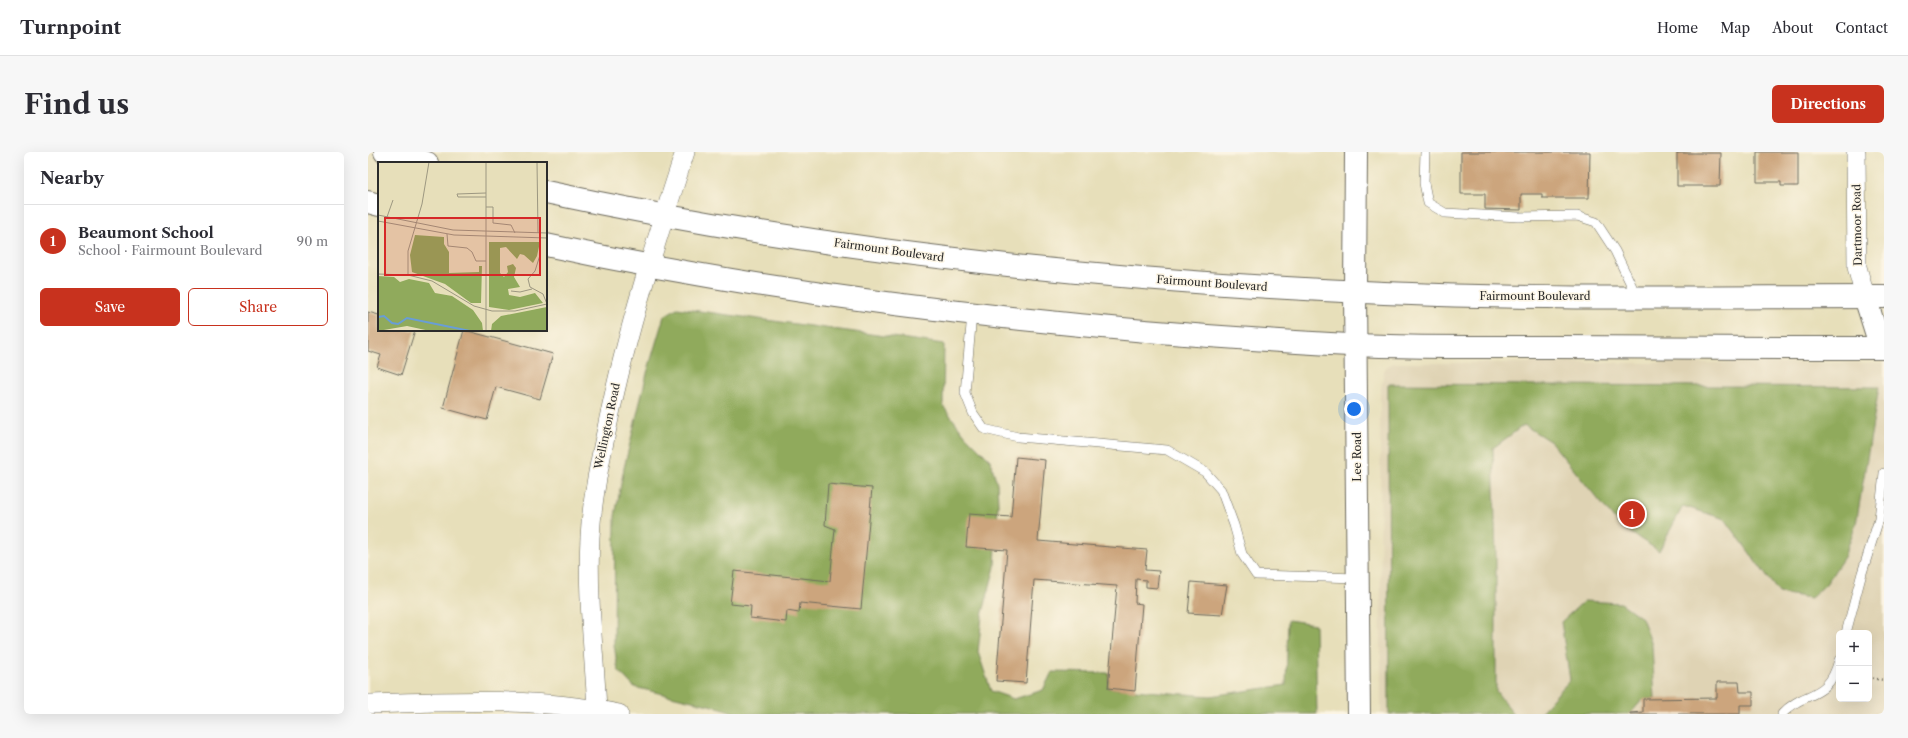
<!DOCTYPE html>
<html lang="en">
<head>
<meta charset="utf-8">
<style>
  body { margin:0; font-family:"Libre Caslon Text",serif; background:#f7f7f7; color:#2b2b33 }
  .controls { position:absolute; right:12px; bottom:12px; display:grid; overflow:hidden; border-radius:6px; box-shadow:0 4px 16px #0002 }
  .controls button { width:36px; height:36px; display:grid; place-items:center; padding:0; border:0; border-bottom:1px solid #e1e1e2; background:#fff; color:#2b2b33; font:20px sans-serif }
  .you { position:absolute; left:986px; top:257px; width:14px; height:14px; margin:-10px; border:3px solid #fff; border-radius:50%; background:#1a73e8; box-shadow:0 0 0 6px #1a73e833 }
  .badge { display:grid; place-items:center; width:26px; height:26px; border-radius:50%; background:#c8321e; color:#fff; font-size:13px; font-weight:700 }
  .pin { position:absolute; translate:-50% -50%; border:2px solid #fff; box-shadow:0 1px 4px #0006 }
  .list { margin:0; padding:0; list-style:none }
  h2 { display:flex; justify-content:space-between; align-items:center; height:52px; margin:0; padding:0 16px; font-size:17px }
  h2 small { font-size:13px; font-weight:400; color:#7c7c81 }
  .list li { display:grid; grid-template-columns:26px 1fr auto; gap:12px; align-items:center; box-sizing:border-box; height:72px; padding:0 16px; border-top:1px solid #e1e1e2 }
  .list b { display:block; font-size:15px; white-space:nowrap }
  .list p { margin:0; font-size:13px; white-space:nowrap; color:#7c7c81 }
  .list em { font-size:13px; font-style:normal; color:#7c7c81 }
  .actions { display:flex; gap:8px; padding:12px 16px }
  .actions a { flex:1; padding:9px 0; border:1px solid #c8321e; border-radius:6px; text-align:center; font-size:14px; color:#c8321e }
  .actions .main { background:#c8321e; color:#fff }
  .map { position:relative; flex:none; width:1516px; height:562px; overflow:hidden; border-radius:6px }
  header { display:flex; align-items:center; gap:24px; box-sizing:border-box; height:56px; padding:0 20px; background:#fff; border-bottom:1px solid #e1e1e2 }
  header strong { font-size:19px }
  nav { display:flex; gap:22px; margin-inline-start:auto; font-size:14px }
  .intro { display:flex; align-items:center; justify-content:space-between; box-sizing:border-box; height:96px; padding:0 24px }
  h1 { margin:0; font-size:28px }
  .button { padding:10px 18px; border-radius:6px; background:#c8321e; color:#fff; font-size:14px; font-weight:700 }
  main { display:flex; gap:24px; padding:0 24px }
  aside { flex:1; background:#fff; border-radius:6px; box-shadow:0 4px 16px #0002 }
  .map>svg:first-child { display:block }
</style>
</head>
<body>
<header>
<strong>Turnpoint</strong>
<nav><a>Home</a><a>Map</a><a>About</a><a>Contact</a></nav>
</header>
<div class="intro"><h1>Find us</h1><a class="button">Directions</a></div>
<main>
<aside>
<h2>Nearby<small></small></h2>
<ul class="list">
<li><span class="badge">1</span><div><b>Beaumont School</b><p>School · Fairmount Boulevard</p></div><em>90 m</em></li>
</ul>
<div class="actions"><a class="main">Save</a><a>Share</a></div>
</aside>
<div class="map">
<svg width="1516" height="562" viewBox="0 0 1516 562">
  <rect width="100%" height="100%" fill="#fcf5e5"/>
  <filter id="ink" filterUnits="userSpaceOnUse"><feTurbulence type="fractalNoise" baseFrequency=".025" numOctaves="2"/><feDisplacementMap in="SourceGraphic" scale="8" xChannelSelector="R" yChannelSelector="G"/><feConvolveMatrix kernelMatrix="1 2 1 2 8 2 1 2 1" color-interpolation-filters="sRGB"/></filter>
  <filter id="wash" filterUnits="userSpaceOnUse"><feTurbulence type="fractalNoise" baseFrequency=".012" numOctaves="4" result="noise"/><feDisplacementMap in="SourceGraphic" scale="16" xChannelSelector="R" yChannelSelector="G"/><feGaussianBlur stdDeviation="0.9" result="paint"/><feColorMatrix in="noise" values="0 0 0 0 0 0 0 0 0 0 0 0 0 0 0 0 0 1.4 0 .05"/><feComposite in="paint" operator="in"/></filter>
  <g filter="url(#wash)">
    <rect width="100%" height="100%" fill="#e7dfba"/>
    <path fill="#dfd3b4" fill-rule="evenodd" d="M1026 211H1516V562H1013L1012 242 1016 219 1018 215ZM1471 481H1501V547H1471Z"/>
    <g fill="#90aa5c" stroke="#5e6a44">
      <path d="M309 156 576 192 575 254 597 283 622 308 629 331 630 351 627 415 614 464 610 500 623 539 646 547 675 538 684 520 741 521 740 536 842 544 918 533 920 468 947 472 949 562H370L353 556 266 535 250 518 246 493 247 364 256 316 279 221 296 164Z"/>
      <path d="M1020 232 1511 235 1488 372 1476 405 1458 432 1443 446 1411 441 1357 367 1315 354 1291 399 1252 374 1183 290 1156 273 1125 296 1128 405V539L1145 562H1021Z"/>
      <path d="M1216 449 1253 451 1274 466 1284 493 1287 547H1275L1262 562H1171L1202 528 1193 470Z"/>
    </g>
    <g id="blocks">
      <g fill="#cca57d">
        <path d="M1093 0H1222L1221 46H1174V42H1153V58L1117 57V42H1093Z"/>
        <path d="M1389 0H1430V34H1413V30H1389Z"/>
        <path d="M1309 1H1353L1352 34H1309Z"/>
        <path d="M0 160 11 163V178H47L33 223 9 215 13 203 0 199Z"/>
        <path d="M96 178 185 202 172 247 128 235 119 268 75 256Z"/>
        <path d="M648 305 677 308 670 389 779 398 777 418 791 419 789 436 778 435V428L768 427 767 451 774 452 767 539 740 536 749 434 666 428 658 531 628 529 639 398 598 395 601 362 643 365Z"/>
        <path d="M460 332 504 336 493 457 432 451 431 461 419 459 418 470 382 466 383 454 362 452 366 419 462 429 467 377 457 373Z"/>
        <path d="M823 430 859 433 854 463 820 461Z"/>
        <path d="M1349 530H1371L1372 540H1385V553H1372V562H1262V561L1275 560V547L1349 546Z"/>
      </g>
    </g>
  </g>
  <g filter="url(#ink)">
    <use href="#blocks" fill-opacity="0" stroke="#6d6a5d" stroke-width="1"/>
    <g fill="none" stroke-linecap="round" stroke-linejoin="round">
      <defs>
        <g id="lane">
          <path d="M1057 0 1056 31 1060 51 1077 61 1151 65 1209 64 1228 70 1247 99 1269 145"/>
          <path d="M604 162 597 241 605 261 616 277 650 285 799 298 837 320 853 338 866 373 874 402 888 423 990 426"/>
          <path d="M1478 481 1494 421 1511 367 1516 321"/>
          <path d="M1414 562C1437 537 1460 550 1471 508"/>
        </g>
        <g id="street">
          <path d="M1488 0 1489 115 1497 145"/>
          <path d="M0 552C83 549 170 545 251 562"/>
          <path d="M229 557C226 500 219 442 222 385 224 346 232 309 240 271 259 179 288 89 317 0"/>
        </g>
        <g id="secondary">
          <path d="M17 0 59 11"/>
          <path d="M988 0 987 140 991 562"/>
          <path d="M178 40C453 99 735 129 1016 141 1182 148 1349 145 1516 145"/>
          <path d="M0 50 11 53"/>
          <path d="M178 93C436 148 699 177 962 192 1036 196 1111 195 1185 195 1295 196 1406 196 1516 196"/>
          <path d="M1497 145 1513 196"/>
        </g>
      </defs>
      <use href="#lane" stroke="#6d6a5d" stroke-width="10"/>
      <use href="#street" stroke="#6d6a5d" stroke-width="20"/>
      <use href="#secondary" stroke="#6d6a5d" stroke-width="24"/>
      <path stroke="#6d6a5d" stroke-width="2.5" stroke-dasharray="1 3" stroke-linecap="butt" d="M1501 526 1516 528"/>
      <use href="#lane" stroke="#fff" stroke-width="9"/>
      <use href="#street" stroke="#fff" stroke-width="19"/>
      <use href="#secondary" stroke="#fff" stroke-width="22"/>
    </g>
  </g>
  <g text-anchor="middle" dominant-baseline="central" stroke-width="3" stroke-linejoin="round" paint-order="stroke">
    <g font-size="11" fill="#2b2b2b" stroke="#fcf5e5">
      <text transform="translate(1489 73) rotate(-91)">Dartmoor Road</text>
      <text transform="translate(521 98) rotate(8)">Fairmount Boulevard</text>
      <text transform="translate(844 131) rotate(4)">Fairmount Boulevard</text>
      <text x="1167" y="144">Fairmount Boulevard</text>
      <text transform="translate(239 274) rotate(-78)">Wellington Road</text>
      <text transform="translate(989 305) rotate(-90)">Lee Road</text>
    </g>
  </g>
  <g transform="translate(10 10)">
    <rect width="169" height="169" fill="#e7dfba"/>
    <path d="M37 73 66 75V82L71 90V111L101 110V104H104L103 141H93L67 122 34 110 32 93ZM111 80H162L159 94 155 101 146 93 142 92 139 97 128 85 122 86V111L126 115 130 110 129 104 135 102 138 106 136 115 142 125 130 127 131 133 142 135 157 131 165 141 131 148 111 145ZM0 114 16 115 22 120 31 117 51 121 57 131 74 134 95 148 104 161 105 169H52L29 164 0 169ZM169 145V169H113L114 162 123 154Z" fill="#90aa5c"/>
    <path fill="none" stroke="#699ed5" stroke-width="2" d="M0 155 6 154 14 161 20 162 29 156 92 169"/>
    <path fill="none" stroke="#9c9781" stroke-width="1" d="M108 0V169M159 0 160 71M108 31 79 32 80 35H108M108 45H115V61L133 63 137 71M0 53 75 68 169 71M9 55 15 38M0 59 76 73 169 76M69 72 70 84 89 86 94 90 98 99H108M162 76V93L157 109 150 117 152 125 165 132 169 142M0 112 30 113 54 119 96 144 114 149H137L169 142M30 113V89L44 42 51 0M133 129 142 130 154 127M16 169H38"/>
    <path fill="#d62828" fill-opacity="0.15" stroke="#d62828" stroke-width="2" d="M7 56H162V113H7Z"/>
    <rect width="169" height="169" fill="none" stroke="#2b2b2b" stroke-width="2"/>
  </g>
</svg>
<div class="controls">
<button>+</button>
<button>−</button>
</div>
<div class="you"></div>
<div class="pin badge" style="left:1264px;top:362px">1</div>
</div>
</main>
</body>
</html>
